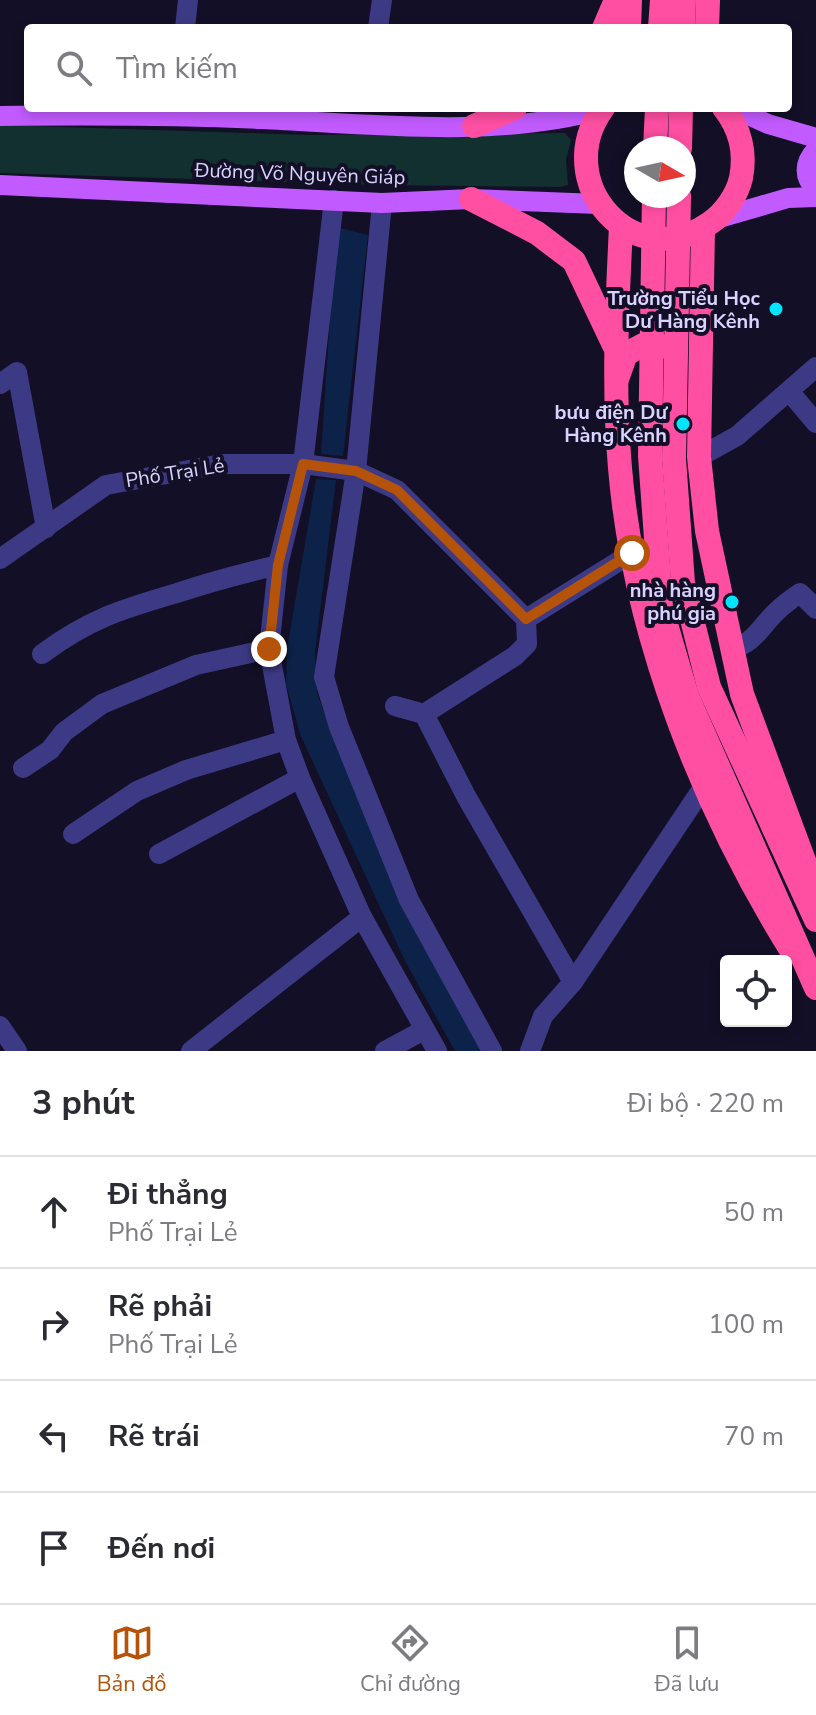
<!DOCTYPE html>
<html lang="vi">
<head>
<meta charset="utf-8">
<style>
  body { margin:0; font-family:"Nunito Sans",sans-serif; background:#f2f2f3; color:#2b2b33 }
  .controls { position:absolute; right:24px; bottom:24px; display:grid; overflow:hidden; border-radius:8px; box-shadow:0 4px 12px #0003 }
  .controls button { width:72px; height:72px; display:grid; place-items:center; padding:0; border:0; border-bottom:2px solid #e1e1e2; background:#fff; color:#2b2b33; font:40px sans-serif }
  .compass { position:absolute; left:624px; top:136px; width:72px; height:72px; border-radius:50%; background:#fff; box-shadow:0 4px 12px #0003; rotate:99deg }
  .stop { position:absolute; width:24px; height:24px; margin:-18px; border:6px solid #b45309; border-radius:50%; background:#fff }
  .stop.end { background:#b45309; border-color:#fff; box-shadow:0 2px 8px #0008 }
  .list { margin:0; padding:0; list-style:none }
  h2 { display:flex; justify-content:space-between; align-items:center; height:104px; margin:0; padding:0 32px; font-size:34px }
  h2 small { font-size:26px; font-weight:400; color:#7c7c81 }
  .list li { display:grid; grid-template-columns:52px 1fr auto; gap:24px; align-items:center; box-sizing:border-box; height:112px; padding:0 32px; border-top:2px solid #e1e1e2 }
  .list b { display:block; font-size:30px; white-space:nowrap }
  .list p { margin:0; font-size:26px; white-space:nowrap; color:#7c7c81 }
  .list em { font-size:26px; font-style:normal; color:#7c7c81 }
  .icon { flex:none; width:44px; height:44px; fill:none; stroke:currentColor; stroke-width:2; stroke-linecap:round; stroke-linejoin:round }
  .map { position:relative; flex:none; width:816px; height:1051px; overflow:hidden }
  .search { position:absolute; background:#fff; box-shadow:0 4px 12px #0003; left:24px; right:24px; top:24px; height:88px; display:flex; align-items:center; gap:20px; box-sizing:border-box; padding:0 28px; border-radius:8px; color:#7c7c81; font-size:30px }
  .sheet { height:552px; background:#fff }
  nav { display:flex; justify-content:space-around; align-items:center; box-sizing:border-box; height:112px; border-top:2px solid #e1e1e2; background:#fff; font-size:22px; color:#7c7c81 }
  nav a { display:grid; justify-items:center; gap:4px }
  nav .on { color:#b45309 }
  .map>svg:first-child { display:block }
</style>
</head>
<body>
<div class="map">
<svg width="816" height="1051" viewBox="0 0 816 1051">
  <rect width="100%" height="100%" fill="#130f26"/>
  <path fill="#12302f" d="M0 125 310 135 565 133 571 140 566 160 568 185 560 187 380 185 0 173Z"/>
  <g fill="#0c2248">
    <path d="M336 227 368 235 343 456 321 454Z"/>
    <path d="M316 479 336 480 315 653 317 693 331 732 485 1051H455L405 961 300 734 286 684 287 649Z"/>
  </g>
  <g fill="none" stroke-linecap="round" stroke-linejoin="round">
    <g stroke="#3d3a85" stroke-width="20">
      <path d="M185 28 188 0"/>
      <path d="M378 28 382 0"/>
      <path d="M334 200 303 464 278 565 269 649 286 740 300 778 362 917 437 1051"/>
      <path d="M382 203 356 471 324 677 339 727 409 900 492 1051"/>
      <path d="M0 384 17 372 46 528"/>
      <path d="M789 391 816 423"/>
      <path d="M699 457 737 436 816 367"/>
      <path d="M0 559 106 485 222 464H303L356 471 397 490 526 619 632 553"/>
      <path d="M731 649C753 644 760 628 775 613 783 605 791 599 800 593L816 609"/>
      <path d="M42 654C89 619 122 609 177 593 210 582 244 573 278 565"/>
      <path d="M395 706 424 714 466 796 573 982"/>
      <path d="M424 714 515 656 527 644 526 619"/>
      <path d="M23 768 50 750 64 732 102 704 196 665 269 649"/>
      <path d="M73 834 137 791 186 770 286 740"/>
      <path d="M159 854 300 778"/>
      <path d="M0 1026 17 1051"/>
      <path d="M191 1051 362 917"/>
      <path d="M385 1051 424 1030"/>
      <path d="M530 1051 543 1016 573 982 704 786"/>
    </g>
    <g stroke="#c25bff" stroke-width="20">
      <path d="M733 108 768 124 816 138"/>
      <path d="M0 116C87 115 175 115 262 119 369 124 499 139 602 109"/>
      <path d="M816 150C804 162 803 178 816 189"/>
      <path d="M0 185 382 203 471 199 598 204"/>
      <path d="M716 219 788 198 816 197"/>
    </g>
    <g stroke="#ff4fa3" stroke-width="24">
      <path d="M604 28 616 0"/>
      <path d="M629 28 630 0"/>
      <path d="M660 28 662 0"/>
      <path d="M683 28 684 0"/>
      <path d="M707 28 708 0"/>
      <path d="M603 108C549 182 634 277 710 223 725 213 737 195 741 178 746 153 740 128 724 108"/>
      <path d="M474 126 515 108"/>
      <path d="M655 148 657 108"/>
      <path d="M680 148 681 108"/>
      <path d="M471 199 537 233 574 261 614 345"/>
      <path d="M621 226C617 307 613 388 620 468 634 635 703 808 791 950"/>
      <path d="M703 228 699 457 707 531 742 694 816 893"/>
      <path d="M617 379 626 354 643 345 673 347"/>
    </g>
    <g stroke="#ff4fa3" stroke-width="24">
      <path d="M654 196 650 456 661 607 687 696 816 988"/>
      <path d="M679 196 674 459 683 583 709 687 816 920"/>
    </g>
  </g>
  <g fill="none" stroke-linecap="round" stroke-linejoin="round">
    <path stroke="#b45309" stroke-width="10" d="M269 649 278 565 303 464 356 471 397 490 526 619 632 553"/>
  </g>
  <g fill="#00e5ff" stroke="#130f26" stroke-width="3">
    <circle cx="776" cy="309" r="8"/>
    <circle cx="683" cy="424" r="8"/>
    <circle cx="732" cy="602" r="8"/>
  </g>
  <g text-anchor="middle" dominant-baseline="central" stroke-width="8" stroke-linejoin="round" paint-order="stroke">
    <g font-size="20" fill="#d9d4ff" stroke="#130f26">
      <text transform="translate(300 174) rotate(2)">Đường Võ Nguyên Giáp</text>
      <text transform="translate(175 473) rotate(-9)">Phố Trại Lẻ</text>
    </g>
    <g font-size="20" font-weight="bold" fill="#d9d4ff" stroke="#130f26" text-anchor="end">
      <text x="760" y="298">Trường Tiểu Học<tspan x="760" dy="23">Dư Hàng Kênh</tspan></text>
      <text x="667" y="412">bưu điện Dư<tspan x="667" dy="23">Hàng Kênh</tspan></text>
      <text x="716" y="590">nhà hàng<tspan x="716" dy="23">phú gia</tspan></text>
    </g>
  </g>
</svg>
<div class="controls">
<button><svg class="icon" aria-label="locate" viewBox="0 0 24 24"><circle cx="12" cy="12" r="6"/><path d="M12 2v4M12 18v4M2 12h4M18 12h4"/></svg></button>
</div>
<svg class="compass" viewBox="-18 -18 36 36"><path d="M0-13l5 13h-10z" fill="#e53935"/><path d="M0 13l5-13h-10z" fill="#7c7c81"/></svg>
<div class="stop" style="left:632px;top:553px"></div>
<div class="stop end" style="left:269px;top:649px"></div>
<div class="search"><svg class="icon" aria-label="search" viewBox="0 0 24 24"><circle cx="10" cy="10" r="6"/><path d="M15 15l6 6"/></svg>Tìm kiếm</div>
</div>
<section class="sheet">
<h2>3 phút<small>Đi bộ · 220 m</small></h2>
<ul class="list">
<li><svg class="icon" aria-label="ahead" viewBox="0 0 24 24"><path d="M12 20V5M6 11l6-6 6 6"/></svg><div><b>Đi thẳng</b><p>Phố Trại Lẻ</p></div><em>50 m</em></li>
<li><svg class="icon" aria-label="right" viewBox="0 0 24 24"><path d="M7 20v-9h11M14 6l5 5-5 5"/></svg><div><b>Rẽ phải</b><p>Phố Trại Lẻ</p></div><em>100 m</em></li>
<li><svg class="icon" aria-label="left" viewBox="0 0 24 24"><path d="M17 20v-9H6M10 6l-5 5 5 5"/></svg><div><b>Rẽ trái</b></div><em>70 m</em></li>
<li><svg class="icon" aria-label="arrive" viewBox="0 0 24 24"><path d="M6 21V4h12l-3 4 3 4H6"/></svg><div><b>Đến nơi</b></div></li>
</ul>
</section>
<nav>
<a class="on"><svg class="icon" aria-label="map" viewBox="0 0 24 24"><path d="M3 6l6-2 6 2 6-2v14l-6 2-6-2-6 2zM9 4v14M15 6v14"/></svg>Bản đồ</a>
<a><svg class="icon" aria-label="directions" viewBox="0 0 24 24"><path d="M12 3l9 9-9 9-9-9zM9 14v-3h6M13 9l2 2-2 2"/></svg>Chỉ đường</a>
<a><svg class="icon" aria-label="saved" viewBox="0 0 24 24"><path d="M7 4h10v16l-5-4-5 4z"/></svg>Đã lưu</a>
</nav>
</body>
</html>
